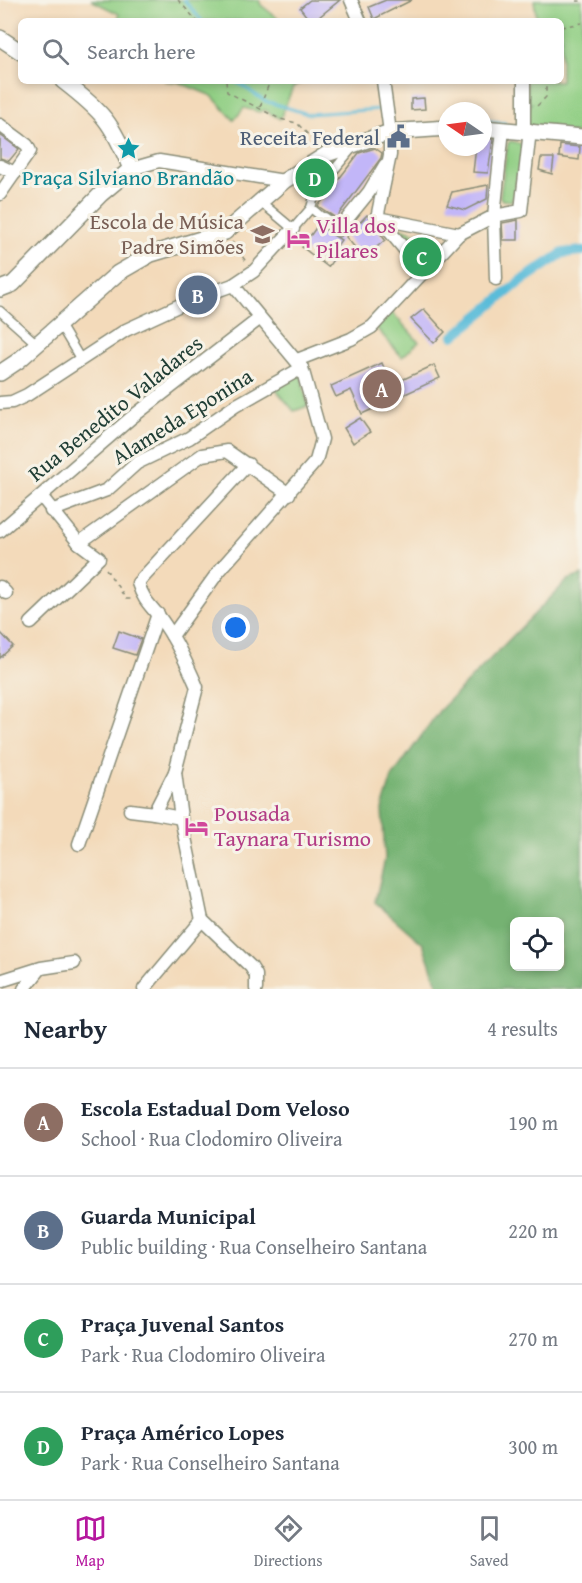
<!DOCTYPE html>
<html lang="en">
<head>
<meta charset="utf-8">
<style>
  body { margin:0; font-family:"Gentium Book Plus",serif; background:#f2f2f3; color:#1f2937 }
  .controls { position:absolute; right:18px; bottom:18px; display:grid; overflow:hidden; border-radius:9px; box-shadow:0 3px 9px #0003 }
  .controls button { width:54px; height:54px; display:grid; place-items:center; padding:0; border:0; border-bottom:2px solid #e0e1e3; background:#fff; color:#1f2937; font:30px sans-serif }
  .compass { position:absolute; left:438px; top:102px; width:54px; height:54px; border-radius:50%; background:#fff; box-shadow:0 3px 9px #0003; rotate:283deg }
  .you { position:absolute; left:236px; top:628px; width:21px; height:21px; margin:-15px; border:4px solid #fff; border-radius:50%; background:#1a73e8; box-shadow:0 0 0 9px #1a73e833 }
  .badge { display:grid; place-items:center; width:39px; height:39px; border-radius:50%; background:#b5179e; color:#fff; font-size:20px; font-weight:700 }
  .pin { position:absolute; translate:-50% -50%; border:3px solid #fff; box-shadow:0 2px 6px #0006 }
  .list { margin:0; padding:0; list-style:none }
  h2 { display:flex; justify-content:space-between; align-items:center; height:78px; margin:0; padding:0 24px; font-size:26px }
  h2 small { font-size:20px; font-weight:400; color:#747a83 }
  .list li { display:grid; grid-template-columns:39px 1fr auto; gap:18px; align-items:center; box-sizing:border-box; height:108px; padding:0 24px; border-top:2px solid #e0e1e3 }
  .list b { display:block; font-size:22px; white-space:nowrap }
  .list p { margin:0; font-size:20px; white-space:nowrap; color:#747a83 }
  .list em { font-size:20px; font-style:normal; color:#747a83 }
  .icon { flex:none; width:33px; height:33px; fill:none; stroke:currentColor; stroke-width:2; stroke-linecap:round; stroke-linejoin:round }
  .map { position:relative; flex:none; width:582px; height:989px; overflow:hidden }
  .search { position:absolute; background:#fff; box-shadow:0 3px 9px #0003; left:18px; right:18px; top:18px; height:66px; display:flex; align-items:center; gap:15px; box-sizing:border-box; padding:0 21px; border-radius:9px; color:#747a83; font-size:22px }
  .sheet { height:510px; background:#fff }
  nav { display:flex; justify-content:space-around; align-items:center; box-sizing:border-box; height:84px; border-top:2px solid #e0e1e3; background:#fff; font-size:16px; color:#747a83 }
  nav a { display:grid; justify-items:center; gap:3px }
  nav .on { color:#b5179e }
  .map>svg:first-child { display:block }
</style>
</head>
<body>
<div class="map">
<svg width="582" height="989" viewBox="0 0 582 989">
  <rect width="100%" height="100%" fill="#f7f3e8"/>
  <filter id="ink" filterUnits="userSpaceOnUse"><feTurbulence type="fractalNoise" baseFrequency=".0167" numOctaves="2"/><feDisplacementMap in="SourceGraphic" scale="12" xChannelSelector="R" yChannelSelector="G"/><feConvolveMatrix kernelMatrix="1 2 1 2 8 2 1 2 1" color-interpolation-filters="sRGB"/></filter>
  <filter id="wash" filterUnits="userSpaceOnUse"><feTurbulence type="fractalNoise" baseFrequency=".008" numOctaves="4" result="noise"/><feDisplacementMap in="SourceGraphic" scale="24" xChannelSelector="R" yChannelSelector="G"/><feGaussianBlur stdDeviation="1.35" result="paint"/><feColorMatrix in="noise" values="0 0 0 0 0 0 0 0 0 0 0 0 0 0 0 0 0 1.4 0 .05"/><feComposite in="paint" operator="in"/></filter>
  <g filter="url(#wash)">
    <rect width="100%" height="100%" fill="#f3daba"/>
    <g fill="#92cf85" stroke="#58865c" stroke-width="1.5">
      <path d="M91 0H259L261 5 281 21H118L119 14Z"/>
      <path d="M534 0H582V134L519 127 532 103 528 104 527 81H561V21H537Z"/>
      <path d="M164 81H304L293 87 280 119 265 110 259 112 244 108 234 120 212 96 178 82Z"/>
      <path d="M511 141 524 145 512 201 502 200 500 197 508 143Z"/>
      <path d="M332 157 335 162 314 187 300 168Z"/>
      <path d="M401 228 440 242 441 246 420 267 398 231Z"/>
      <path d="M388 308 419 342 402 357 372 323Z"/>
      <path d="M300 371 308 406 294 411 273 386Z"/>
    </g>
    <path fill="#75b272" stroke="#4a7853" stroke-width="1.5" fill-rule="evenodd" d="M582 575V989H439L423 944 375 902 385 859 382 809 392 777 439 711 568 580ZM514 921H560V966H514Z"/>
    <g fill="none" stroke-linecap="round" stroke-linejoin="round">
      <g stroke="#5abcd9" stroke-width="3">
        <path d="M184 0 202 21"/>
        <path d="M235 81 265 101 308 114 381 109"/>
        <path d="M483 120 505 123"/>
      </g>
      <path stroke="#5abcd9" stroke-width="10" d="M454 336 521 281 563 253 582 251"/>
    </g>
    <g id="blocks">
      <g fill="#c2b6f8">
        <path d="M310 0H340L314 21H310L300 8Z"/>
        <path d="M386 0H412L374 19 369 7Z"/>
        <path d="M424 98 425 109 411 110V99Z"/>
        <path d="M0 135 19 149 9 161 0 158Z"/>
        <path d="M483 138 493 139 488 173 473 172 476 147H483Z"/>
        <path d="M560 145 580 147 579 160 559 157Z"/>
        <path d="M375 148 382 153 381 158 336 218 318 206 359 153Z"/>
        <path d="M541 158H554L552 174 539 170Z"/>
        <path d="M488 185 487 199 465 210 447 205 452 192Z"/>
        <path d="M367 215 385 240 364 258 346 237Z"/>
        <path d="M518 220V240H503L502 223Z"/>
        <path d="M318 225 341 240 333 251 337 254 328 267 302 247Z"/>
        <path d="M424 309 445 332 434 343 411 319Z"/>
        <path d="M382 363 391 385 434 365 440 378 362 414 351 390 336 397 331 386Z"/>
        <path d="M360 418 370 432 353 443 344 428Z"/>
        <path d="M119 631 141 639 135 655 113 648Z"/>
        <path d="M0 632 13 646 0 658Z"/>
      </g>
    </g>
  </g>
  <g filter="url(#ink)">
    <use href="#blocks" fill-opacity="0" stroke="#898c77" stroke-width="1.5"/>
    <g fill="none" stroke-linecap="round" stroke-linejoin="round">
      <defs>
        <g id="pedestrian">
          <path d="M293 177 298 175 315 193 311 208 324 219"/>
          <path d="M315 193 353 147"/>
          <path d="M262 203 293 229 311 208"/>
          <path d="M0 311 37 344"/>
          <path d="M59 323 81 360"/>
        </g>
        <g id="minor">
          <path d="M351 0 360 21"/>
          <path d="M383 81 390 132V155L377 218 459 234"/>
          <path d="M524 81V130"/>
          <path d="M0 125 27 145 30 151 0 194"/>
          <path d="M503 129 494 216 521 211 530 130"/>
          <path d="M0 166 15 173"/>
          <path d="M131 169 159 161 284 181"/>
          <path d="M377 216 424 273"/>
          <path d="M324 219 338 230 369 192 385 165"/>
          <path d="M297 360 351 339 372 327 459 234 494 216 496 279"/>
          <path d="M0 403 12 402 27 395 126 330 191 300 233 285 254 271 293 229"/>
          <path d="M248 464 138 583C145 605 153 606 165 625 178 644 188 666 197 687L175 772 181 818 202 920 251 967 256 975V989"/>
          <path d="M51 511 107 490 137 463 189 438 235 406 302 368"/>
          <path d="M0 531 131 418 259 319"/>
          <path d="M79 543 202 455 227 451 289 494"/>
          <path d="M0 587 6 593"/>
          <path d="M31 623 99 558 79 543 41 496"/>
          <path d="M172 636 219 571 316 461 322 439 302 368 233 285"/>
          <path d="M175 772 154 813 181 818"/>
          <path d="M130 810 154 813"/>
          <path d="M79 844 158 614"/>
          <path d="M0 981 41 968 74 963"/>
          <path d="M24 989 40 969"/>
          <path d="M144 989 202 920"/>
        </g>
        <g id="tertiary">
          <path d="M0 38 21 52"/>
          <path d="M483 128 582 137"/>
          <path d="M0 289 13 284 101 194 131 169C112 122 103 112 63 81"/>
          <path d="M0 373 18 361 118 273 151 254 225 232 284 181 327 154 390 132 447 128"/>
        </g>
      </defs>
      <use href="#pedestrian" stroke="#898c77" stroke-width="11"/>
      <use href="#minor" stroke="#898c77" stroke-width="15"/>
      <use href="#tertiary" stroke="#898c77" stroke-width="18"/>
      <g stroke="#898c77" stroke-width="1.5" stroke-dasharray="4.5 4.5" stroke-linecap="butt">
        <path d="M178 0 197 21"/>
        <path d="M576 1H582"/>
        <path d="M561 27 582 23"/>
        <path d="M226 81 227 92 280 119 297 123 318 145"/>
        <path d="M537 106 546 97V81"/>
        <path d="M260 107 270 81"/>
        <path d="M232 242 247 263"/>
        <path d="M106 569 126 599H133"/>
      </g>
      <use href="#pedestrian" stroke="#fff" stroke-width="8"/>
      <use href="#minor" stroke="#fff" stroke-width="12"/>
      <use href="#tertiary" stroke="#fff" stroke-width="15"/>
    </g>
  </g>
  <defs>
    <symbol id="civic-bare" viewBox="-9 -9 18 18"><path d="M-.6-6.5H3V-4.5H.6V-3L4-1V1h2V6H-6V1h2V-1L-.6-3ZM-1.2 2.5V6h2.4V2.5Z" fill="#5c6f8a" stroke="#f7f3e8" stroke-width="2.5" paint-order="stroke"/></symbol>
    <symbol id="sight-bare" viewBox="-9 -9 18 18"><path d="M0-6L1.8-2.2L6-1.7L2.9 1.2L3.7 5.4L0 3.3L-3.7 5.4L-2.9 1.2L-6-1.7L-1.8-2.2Z" fill="#0f9aa8" stroke="#f7f3e8" stroke-width="2.5" paint-order="stroke"/></symbol>
    <symbol id="school-bare" viewBox="-9 -9 18 18"><path d="M0-5L7-2L0 1L-7-2ZM-4 1L0 2.5L4 1V4Q0 6-4 4Z" fill="#8d6e63" stroke="#f7f3e8" stroke-width="2.5" paint-order="stroke"/></symbol>
    <symbol id="hotel-bare" viewBox="-9 -9 18 18"><path d="M-6-4.5h1.5V1H6V5H4.5V3h-9V5H-6ZM-4 0a1.8 1.8 0 1 1 3.6 0ZM.5 0V-2.5h3Q6-2.5 6 0Z" fill="#d1479c" stroke="#f7f3e8" stroke-width="2.5" paint-order="stroke"/></symbol>
  </defs>
  <g fill-rule="evenodd">
    <use href="#civic-bare" x="382" y="120" width="33" height="33"/>
    <use href="#sight-bare" x="112" y="132" width="33" height="33"/>
    <use href="#school-bare" x="246" y="218" width="33" height="33"/>
    <use href="#hotel-bare" x="282" y="222" width="33" height="33"/>
    <use href="#hotel-bare" x="180" y="810" width="33" height="33"/>
  </g>
  <g text-anchor="middle" dominant-baseline="central" stroke-width="6" stroke-linejoin="round" paint-order="stroke">
    <g font-size="22" fill="#4e5e75" stroke="#f7f3e8" text-anchor="end">
      <text x="380" y="137">Receita Federal</text>
    </g>
    <g font-size="22" fill="#0d838f" stroke="#f7f3e8">
      <text x="128" y="177">Praça Silviano Brandão</text>
    </g>
    <g font-size="22" fill="#785e54" stroke="#f7f3e8" text-anchor="end">
      <text x="244" y="221">Escola de Música<tspan x="244" dy="25">Padre Simões</tspan></text>
    </g>
    <g font-size="22" fill="#b23c85" stroke="#f7f3e8" text-anchor="start">
      <text x="316" y="225">Villa dos<tspan x="316" dy="25">Pilares</tspan></text>
      <text x="214" y="813">Pousada<tspan x="214" dy="25">Taynara Turismo</tspan></text>
    </g>
    <g font-size="22" fill="#1f3d34" stroke="#f7f3e8">
      <text transform="translate(115 408) rotate(-39)">Rua Benedito Valadares</text>
      <text transform="translate(182 416) rotate(-32)">Alameda Eponina</text>
    </g>
  </g>
</svg>
<div class="controls">
<button><svg class="icon" aria-label="locate" viewBox="0 0 24 24"><circle cx="12" cy="12" r="6"/><path d="M12 2v4M12 18v4M2 12h4M18 12h4"/></svg></button>
</div>
<svg class="compass" viewBox="-18 -18 36 36"><path d="M0-13l5 13h-10z" fill="#e53935"/><path d="M0 13l5-13h-10z" fill="#747a83"/></svg>
<div class="you"></div>
<div class="pin badge" style="left:382px;top:389px;background:#8d6e63">A</div>
<div class="pin badge" style="left:198px;top:295px;background:#5c6f8a">B</div>
<div class="pin badge" style="left:422px;top:257px;background:#2e9e5b">C</div>
<div class="pin badge" style="left:315px;top:178px;background:#2e9e5b">D</div>
<div class="search"><svg class="icon" aria-label="search" viewBox="0 0 24 24"><circle cx="10" cy="10" r="6"/><path d="M15 15l6 6"/></svg>Search here</div>
</div>
<section class="sheet">
<h2>Nearby<small>4 results</small></h2>
<ul class="list">
<li><span class="badge" style="background:#8d6e63">A</span><div><b>Escola Estadual Dom Veloso</b><p>School · Rua Clodomiro Oliveira</p></div><em>190 m</em></li>
<li><span class="badge" style="background:#5c6f8a">B</span><div><b>Guarda Municipal</b><p>Public building · Rua Conselheiro Santana</p></div><em>220 m</em></li>
<li><span class="badge" style="background:#2e9e5b">C</span><div><b>Praça Juvenal Santos</b><p>Park · Rua Clodomiro Oliveira</p></div><em>270 m</em></li>
<li><span class="badge" style="background:#2e9e5b">D</span><div><b>Praça Américo Lopes</b><p>Park · Rua Conselheiro Santana</p></div><em>300 m</em></li>
</ul>
</section>
<nav>
<a class="on"><svg class="icon" aria-label="map" viewBox="0 0 24 24"><path d="M3 6l6-2 6 2 6-2v14l-6 2-6-2-6 2zM9 4v14M15 6v14"/></svg>Map</a>
<a><svg class="icon" aria-label="directions" viewBox="0 0 24 24"><path d="M12 3l9 9-9 9-9-9zM9 14v-3h6M13 9l2 2-2 2"/></svg>Directions</a>
<a><svg class="icon" aria-label="saved" viewBox="0 0 24 24"><path d="M7 4h10v16l-5-4-5 4z"/></svg>Saved</a>
</nav>
</body>
</html>
